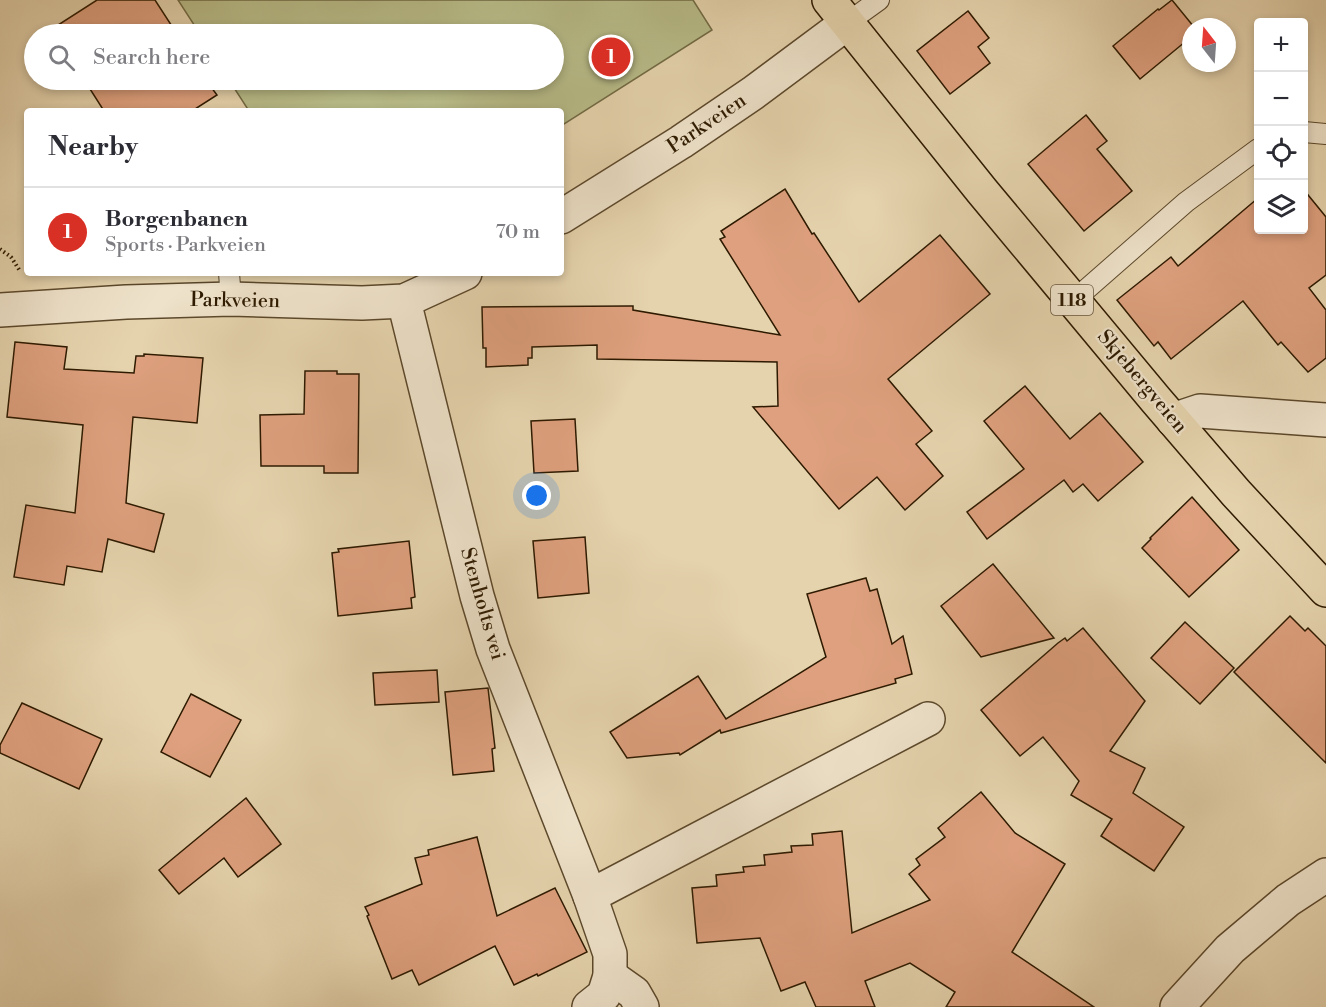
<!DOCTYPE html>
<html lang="en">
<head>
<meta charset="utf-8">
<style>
  body { margin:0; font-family:"Libre Bodoni",serif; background:#f7f7f7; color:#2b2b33 }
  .controls { position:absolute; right:18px; top:18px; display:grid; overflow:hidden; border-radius:6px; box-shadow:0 3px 9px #0003 }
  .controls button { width:54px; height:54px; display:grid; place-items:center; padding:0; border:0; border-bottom:2px solid #e1e1e2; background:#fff; color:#2b2b33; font:30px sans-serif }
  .compass { position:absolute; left:1182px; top:18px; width:54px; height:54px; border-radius:50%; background:#fff; box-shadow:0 3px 9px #0003; rotate:343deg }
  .you { position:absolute; left:537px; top:496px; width:21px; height:21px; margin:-15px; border:4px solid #fff; border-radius:50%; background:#1a73e8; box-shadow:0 0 0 9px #1a73e833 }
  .badge { display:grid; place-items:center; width:39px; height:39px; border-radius:50%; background:#d93025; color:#fff; font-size:20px; font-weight:700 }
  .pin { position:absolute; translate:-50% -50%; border:3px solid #fff; box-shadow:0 2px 6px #0006 }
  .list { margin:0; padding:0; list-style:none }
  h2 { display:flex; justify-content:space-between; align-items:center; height:78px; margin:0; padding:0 24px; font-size:26px }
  h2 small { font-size:20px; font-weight:400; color:#7c7c81 }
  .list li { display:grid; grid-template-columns:39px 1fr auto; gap:18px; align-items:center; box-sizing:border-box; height:90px; padding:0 24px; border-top:2px solid #e1e1e2 }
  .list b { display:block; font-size:22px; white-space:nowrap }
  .list p { margin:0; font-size:20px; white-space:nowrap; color:#7c7c81 }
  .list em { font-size:20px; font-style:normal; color:#7c7c81 }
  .icon { flex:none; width:33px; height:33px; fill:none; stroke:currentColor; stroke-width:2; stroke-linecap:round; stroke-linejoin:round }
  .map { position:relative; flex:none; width:1326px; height:1007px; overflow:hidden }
  .search { position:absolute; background:#fff; box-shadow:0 3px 9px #0003; left:24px; top:24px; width:540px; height:66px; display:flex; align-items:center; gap:15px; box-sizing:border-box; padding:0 21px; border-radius:33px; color:#7c7c81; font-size:22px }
  .panel { position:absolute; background:#fff; box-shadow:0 3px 9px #0003; left:24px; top:108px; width:540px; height:168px; border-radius:6px }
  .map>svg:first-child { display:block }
</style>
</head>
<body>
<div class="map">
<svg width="1326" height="1007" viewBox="0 0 1326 1007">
  <rect width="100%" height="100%" fill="#e5d3ad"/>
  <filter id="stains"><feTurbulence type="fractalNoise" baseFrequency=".00333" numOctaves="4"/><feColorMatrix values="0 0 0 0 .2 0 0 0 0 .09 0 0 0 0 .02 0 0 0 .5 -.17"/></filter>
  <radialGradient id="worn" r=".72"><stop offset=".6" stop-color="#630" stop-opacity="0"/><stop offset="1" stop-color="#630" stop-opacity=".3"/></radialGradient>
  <path fill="#b7bb88" stroke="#726a44" stroke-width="1.5" d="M178 0H693L712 30 561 126V111H249L229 80H554V34H200Z"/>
  <g fill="#dea07e" stroke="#2e1a00" stroke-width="1.5">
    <path d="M97 0H155L177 34H44Z"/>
    <path d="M1172 0 1194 27H1191V37L1140 79 1113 46 1158 9 1159 10Z"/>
    <path d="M968 11 989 38 978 47 990 63 950 94 917 51Z"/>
    <path d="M105 80H206L217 95 192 111H104L90 89Z"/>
    <path d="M1086 115 1107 141 1097 149 1132 191 1084 231 1028 164Z"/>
    <path d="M785 189 812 234 814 233 859 302 940 235 990 294 888 379 932 431 916 444 943 476 905 510 877 477 839 509 753 407 778 406 777 362 597 359V345L532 347V358H528V365L486 367V348H483L482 307 630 306H633V310L780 335 720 239 725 237 721 231Z"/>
    <path d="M1304 190 1326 217V275L1309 288 1326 310V358L1308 372 1281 342 1278 345 1243 301 1171 359 1158 342 1154 346 1117 300 1171 257 1178 266 1258 198V230H1304Z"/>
    <path d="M15 342 67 347 64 369 134 373 136 356H144V354L203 358 197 423 133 417 126 503 164 514 154 552 108 539 102 572 67 566 64 585 14 577 26 505 75 513 83 425 7 417Z"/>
    <path d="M305 371H337V374H359L358 473H324V466H261L260 415 304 414Z"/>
    <path d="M1025 386 1070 439 1100 413 1143 462 1098 501 1083 484 1073 492 1064 480 987 539 967 512 1024 469 984 421Z"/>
    <path d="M575 419 578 471 534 473 531 421Z"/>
    <path d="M1192 497 1239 550 1189 597 1142 548 1151 539 1150 538Z"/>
    <path d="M585 537 589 593 538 598 533 541Z"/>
    <path d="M409 541 415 597 411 598 412 608 338 616 332 553 339 552 338 549Z"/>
    <path d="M993 564 1054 638 981 657 941 606Z"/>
    <path d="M866 578 870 591 877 589 892 644 903 636 912 674 895 679 896 683 721 733 720 730 680 755 679 753 627 758 610 732 698 676 726 719 826 657 807 594Z"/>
    <path d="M1290 616 1305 631 1308 628 1326 646V763L1234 672Z"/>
    <path d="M1185 622 1234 668 1200 704 1151 658Z"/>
    <path d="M1083 628 1145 701 1110 751 1145 768 1133 793 1184 827 1154 871 1101 836 1112 819 1071 795 1079 781 1043 737 1020 756 981 710 1058 643 1065 638 1067 641Z"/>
    <path d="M437 670 439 702 375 705 373 673Z"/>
    <path d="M488 688 495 748 492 749 494 771 453 775 445 692Z"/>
    <path d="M191 694 241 720 210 777 161 752Z"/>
    <path d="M22 703 102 739 79 789 0 753V745Z"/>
    <path d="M981 792 1015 833 1065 864 1012 952 1094 1007H946L955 992 910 963 865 981 875 1007H816L805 982 781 991 760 938 697 943 692 888 717 886 716 875 744 872 743 867 765 865 764 855 792 852 791 846 813 845 812 834 842 831 852 933 930 900 909 874 920 865 916 859 945 837 938 828Z"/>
    <path d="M246 798 281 844 238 877 224 858 179 894 159 870Z"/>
    <path d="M477 837 497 916 555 888 587 952 538 976 537 974 514 985 495 946 419 985 412 970 392 979 367 916 369 915 365 907 422 884 415 858 429 855 428 850Z"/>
  </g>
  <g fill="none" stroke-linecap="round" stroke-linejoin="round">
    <defs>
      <g id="service">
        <path d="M847 23 879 0"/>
        <path d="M1304 132 1326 134"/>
        <path d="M229 273 231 299"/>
        <path d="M1073 301 1186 202 1258 149"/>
      </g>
      <g id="minor">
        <path d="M561 217 681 142 753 93 847 23"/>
        <path d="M404 301 477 596 493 649 590 896 610 954V976L604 995 589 1007"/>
        <path d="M0 310 126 302 231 299 362 303 404 301 465 273"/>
        <path d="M1173 420 1200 411 1326 420"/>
        <path d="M590 896 928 719"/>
        <path d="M610 976 634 993 642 1007"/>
      </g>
      <path id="tertiary" d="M1177 1007 1230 949 1288 900 1326 875"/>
      <path id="primary" d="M829 0 982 191 1156 400 1236 493 1326 590"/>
    </defs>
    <use href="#service" stroke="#5c482b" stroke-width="22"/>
    <use href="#minor" stroke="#5c482b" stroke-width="36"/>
    <use href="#tertiary" stroke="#5c482b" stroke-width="36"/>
    <use href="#primary" stroke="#2e1a00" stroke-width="36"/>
    <path stroke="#2e1a00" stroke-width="4" stroke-dasharray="1.5 3" stroke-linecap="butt" d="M0 249 11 257 20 271"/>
    <use href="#service" stroke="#eee2ca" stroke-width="20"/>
    <use href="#minor" stroke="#eee2ca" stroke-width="33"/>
    <use href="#tertiary" stroke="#eee2ca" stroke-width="33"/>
    <use href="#primary" stroke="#e5d3ad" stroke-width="33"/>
  </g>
  <g text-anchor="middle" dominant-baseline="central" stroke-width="4.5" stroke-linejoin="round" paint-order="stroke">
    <rect fill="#eee2ca" stroke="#68563d" stroke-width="1.5" x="1051" y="285" width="42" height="30" rx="4.5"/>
    <g font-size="18" font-weight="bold" fill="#2e1a00">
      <text x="1072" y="300">118</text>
    </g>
    <g font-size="20" fill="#2e1a00" stroke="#eee2ca">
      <text transform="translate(707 124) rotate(-34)">Parkveien</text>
      <text transform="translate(235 301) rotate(1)">Parkveien</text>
      <text transform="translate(1142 382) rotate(50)">Skjebergveien</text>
      <text transform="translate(482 604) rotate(74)">Stenholts vei</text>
    </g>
  </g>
  <rect width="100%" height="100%" filter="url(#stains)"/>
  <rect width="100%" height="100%" fill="url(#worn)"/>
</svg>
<div class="controls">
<button>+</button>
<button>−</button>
<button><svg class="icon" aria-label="locate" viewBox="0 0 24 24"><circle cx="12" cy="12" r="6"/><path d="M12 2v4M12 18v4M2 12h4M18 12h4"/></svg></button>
<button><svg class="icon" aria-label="layers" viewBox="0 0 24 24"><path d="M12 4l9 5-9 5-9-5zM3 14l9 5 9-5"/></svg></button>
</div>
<svg class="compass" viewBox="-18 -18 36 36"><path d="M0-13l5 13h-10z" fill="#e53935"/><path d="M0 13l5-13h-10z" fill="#7c7c81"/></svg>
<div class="you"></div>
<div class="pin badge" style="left:611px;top:57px">1</div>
<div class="search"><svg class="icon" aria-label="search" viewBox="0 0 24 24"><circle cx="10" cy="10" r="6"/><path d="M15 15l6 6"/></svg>Search here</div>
<section class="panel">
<h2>Nearby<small></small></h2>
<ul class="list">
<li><span class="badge">1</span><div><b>Borgenbanen</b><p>Sports · Parkveien</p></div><em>70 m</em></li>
</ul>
</section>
</div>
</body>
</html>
